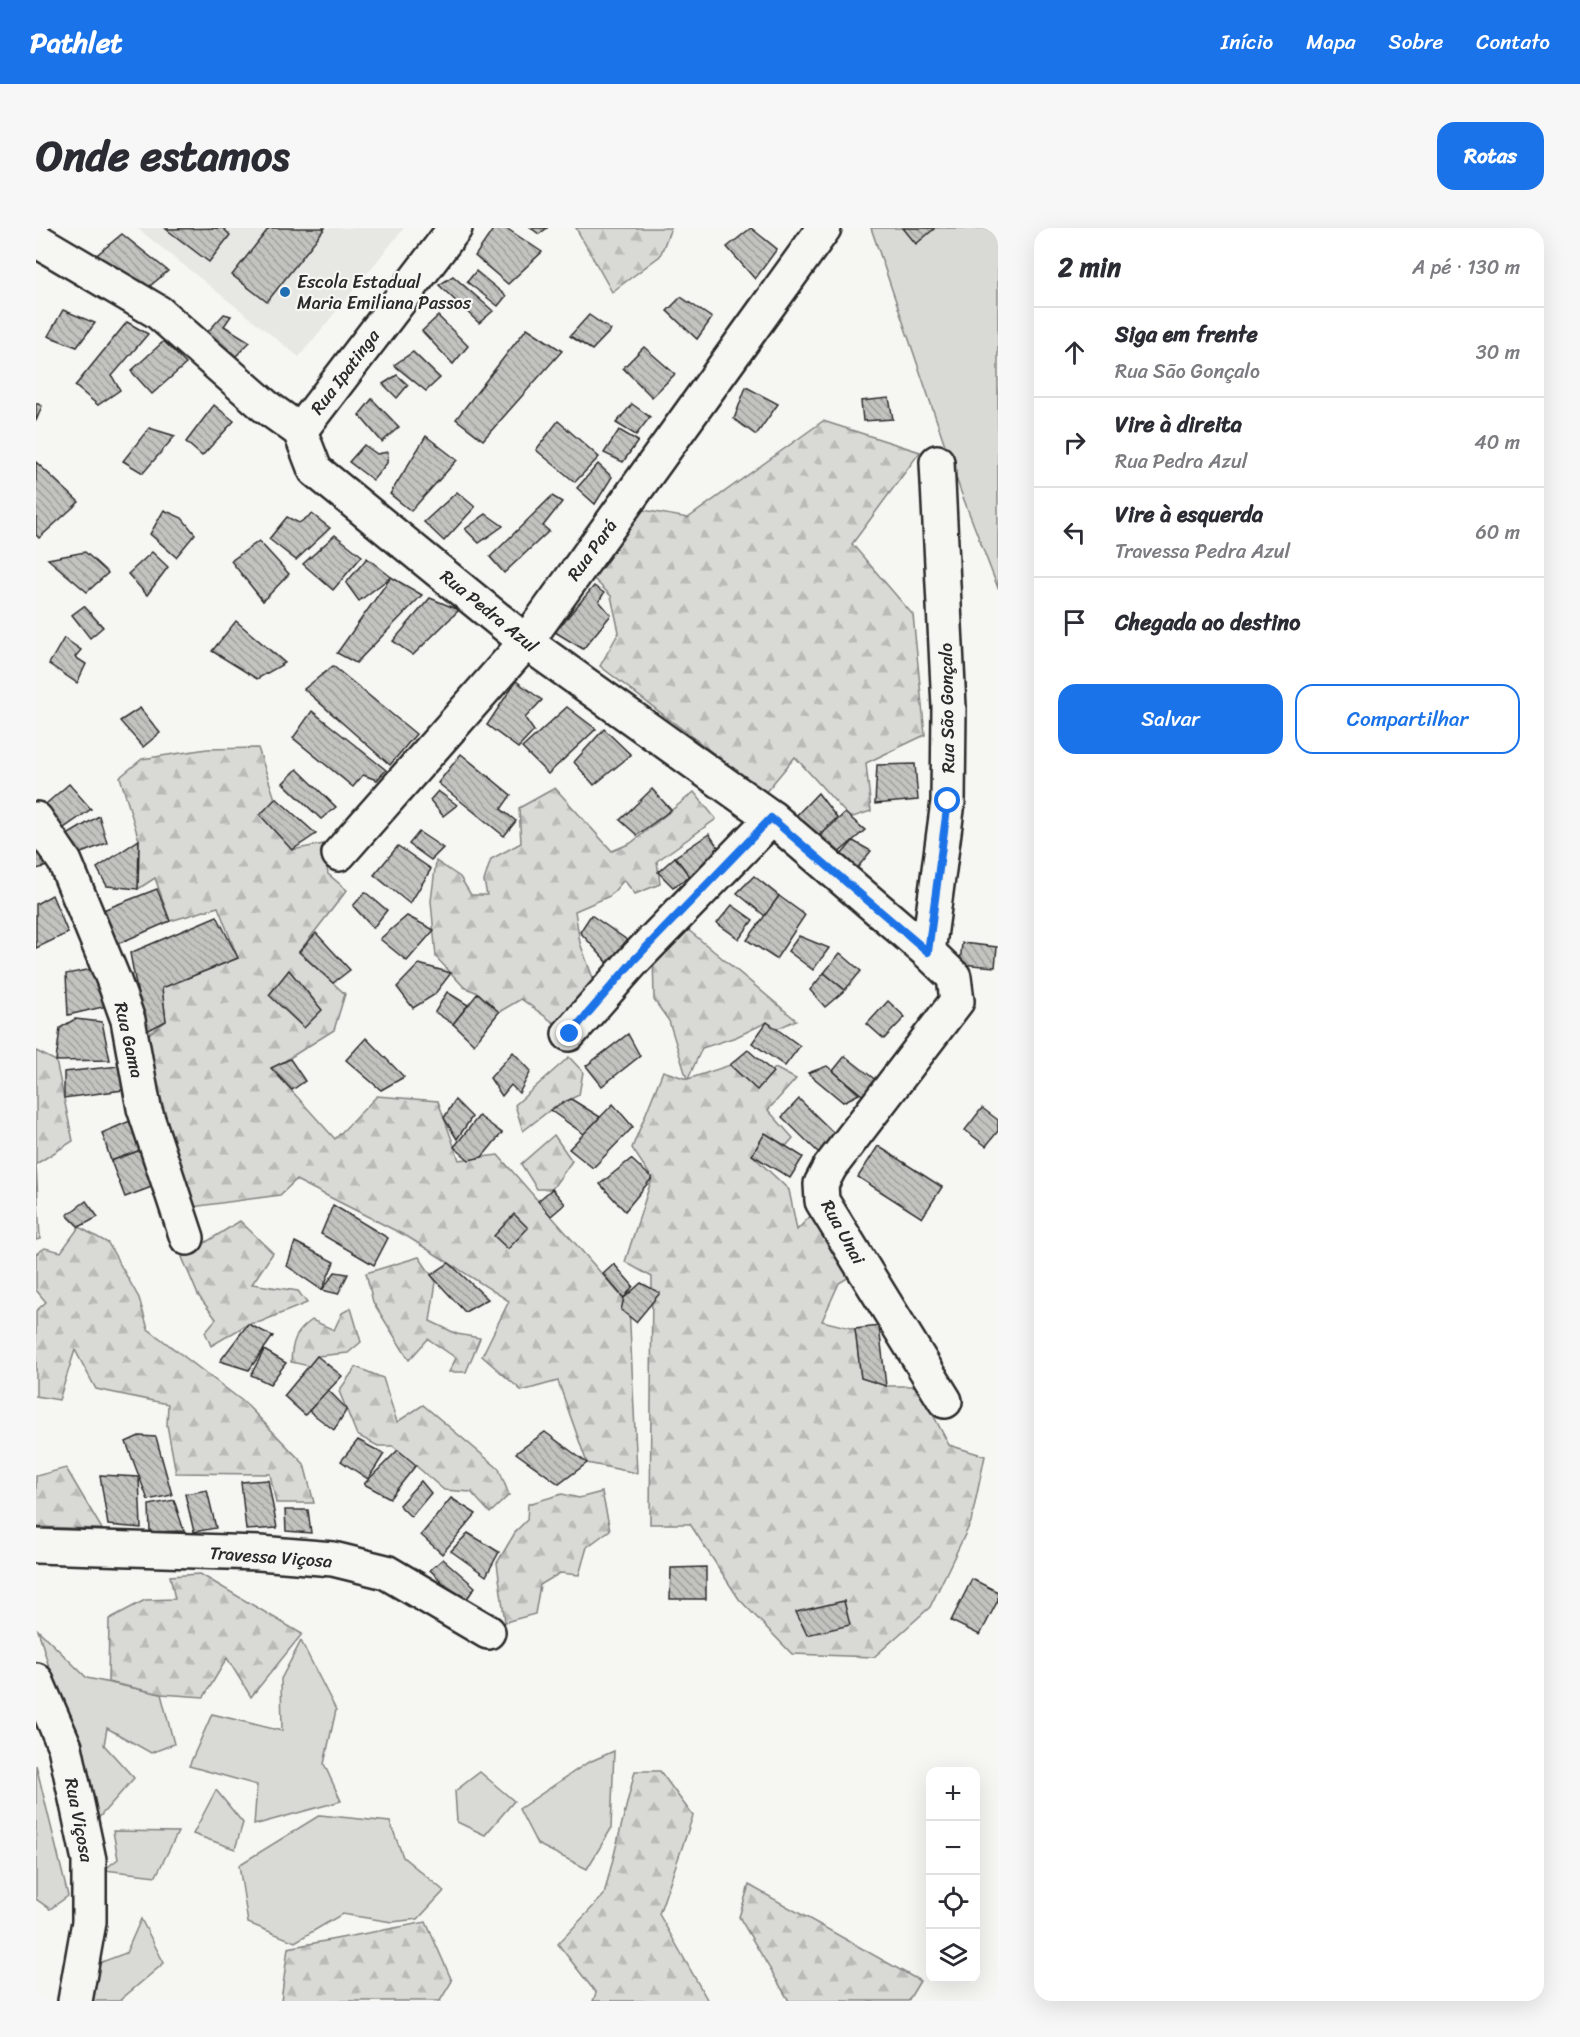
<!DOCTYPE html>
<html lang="pt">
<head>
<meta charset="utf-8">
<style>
  body { margin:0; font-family:Sriracha,sans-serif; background:#f7f7f7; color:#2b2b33 }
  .controls { position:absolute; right:18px; bottom:18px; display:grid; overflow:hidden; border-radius:12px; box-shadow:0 6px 24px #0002 }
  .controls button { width:54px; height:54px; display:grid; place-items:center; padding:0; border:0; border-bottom:2px solid #e1e1e2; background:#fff; color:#2b2b33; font:30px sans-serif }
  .stop { position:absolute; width:18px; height:18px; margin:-14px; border:4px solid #1a73e8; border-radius:50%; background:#fff }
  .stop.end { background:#1a73e8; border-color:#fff; box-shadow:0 2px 6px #0008 }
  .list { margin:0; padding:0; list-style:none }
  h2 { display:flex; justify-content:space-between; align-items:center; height:78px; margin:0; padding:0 24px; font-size:26px }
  h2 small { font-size:20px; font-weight:400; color:#7c7c81 }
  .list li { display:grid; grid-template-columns:39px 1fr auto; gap:18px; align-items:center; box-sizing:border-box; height:90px; padding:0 24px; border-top:2px solid #e1e1e2 }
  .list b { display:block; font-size:22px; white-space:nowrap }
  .list p { margin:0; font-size:20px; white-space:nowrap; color:#7c7c81 }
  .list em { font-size:20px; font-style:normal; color:#7c7c81 }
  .actions { display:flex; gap:12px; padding:18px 24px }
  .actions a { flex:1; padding:14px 0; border:2px solid #1a73e8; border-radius:18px; text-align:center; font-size:21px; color:#1a73e8 }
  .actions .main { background:#1a73e8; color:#fff }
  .icon { flex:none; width:33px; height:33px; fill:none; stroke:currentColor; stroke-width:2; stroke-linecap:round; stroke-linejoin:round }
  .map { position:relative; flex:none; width:962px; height:1773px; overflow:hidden; border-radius:18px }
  header { display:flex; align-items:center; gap:36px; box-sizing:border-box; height:84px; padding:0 30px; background:#1a73e8; color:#fff }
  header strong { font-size:28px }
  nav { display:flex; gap:33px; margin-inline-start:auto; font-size:21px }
  .intro { display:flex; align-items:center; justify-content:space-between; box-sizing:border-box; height:144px; padding:0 36px }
  h1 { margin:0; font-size:42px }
  .button { padding:15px 27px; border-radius:18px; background:#1a73e8; color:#fff; font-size:21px; font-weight:700 }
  main { display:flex; gap:36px; padding:0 36px }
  aside { flex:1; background:#fff; border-radius:18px; box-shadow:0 6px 24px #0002 }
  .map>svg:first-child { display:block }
</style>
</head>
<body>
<header>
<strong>Pathlet</strong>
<nav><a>Início</a><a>Mapa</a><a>Sobre</a><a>Contato</a></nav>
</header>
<div class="intro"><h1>Onde estamos</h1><a class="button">Rotas</a></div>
<main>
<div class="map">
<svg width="962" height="1773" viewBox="0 0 962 1773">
  <defs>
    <pattern id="forest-firs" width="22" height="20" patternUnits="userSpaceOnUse" patternTransform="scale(1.5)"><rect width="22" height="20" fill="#d9d9d5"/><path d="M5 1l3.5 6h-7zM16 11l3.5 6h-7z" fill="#babab7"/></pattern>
    <pattern id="building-back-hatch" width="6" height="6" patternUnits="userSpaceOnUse" patternTransform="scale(1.5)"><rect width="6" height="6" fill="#c3c3c0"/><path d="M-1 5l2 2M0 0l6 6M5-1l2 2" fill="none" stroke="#9f9f9c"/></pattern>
  </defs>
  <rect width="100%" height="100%" fill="#f6f6f2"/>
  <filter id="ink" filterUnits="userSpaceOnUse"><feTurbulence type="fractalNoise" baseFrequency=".0167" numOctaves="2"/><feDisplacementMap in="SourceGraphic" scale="12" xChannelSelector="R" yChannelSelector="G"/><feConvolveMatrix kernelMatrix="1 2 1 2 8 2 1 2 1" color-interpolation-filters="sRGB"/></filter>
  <g filter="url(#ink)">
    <path fill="#e7e7e3" d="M101 0H368L263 129Z"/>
    <g fill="#d9d9d5" stroke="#828280" stroke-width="1.5">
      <path d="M835 0H962V360L925 264Z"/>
      <path d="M2 1402 51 1450 125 1466 138 1516 115 1525 71 1500 68 1517 98 1550 59 1594Z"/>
      <path d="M265 1413 300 1482 288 1536 305 1573 218 1597 221 1557 153 1538 176 1486 246 1503 245 1451Z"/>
      <path d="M578 1523 575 1601 551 1641 501 1616 483 1581 551 1535Z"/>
      <path d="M0 1537 32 1668 14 1681 0 1671Z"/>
      <path d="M444 1544 478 1573 449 1607 421 1594 419 1563Z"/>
      <path d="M180 1562 207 1595 199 1621 157 1606Z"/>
      <path d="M284 1587 354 1594 367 1629 408 1663 382 1691 356 1694 306 1686 259 1714 212 1695 203 1637Z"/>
      <path d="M77 1603 142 1604 120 1648 68 1642 82 1631Z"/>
      <path d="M105 1691 128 1735 83 1773H49L55 1738 90 1725Z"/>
    </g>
    <g fill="url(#forest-firs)" stroke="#828280" stroke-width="1.5">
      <path d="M540 0H635L624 28 576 64Z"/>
      <path d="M787 193 884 224 816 316 877 387 889 507 830 535 835 583 814 590 759 529 729 565 564 438 583 404 575 368 545 338 596 280 652 290Z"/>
      <path d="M222 520 256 622 288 616 292 646 311 662 263 724 309 766 298 802 236 841 299 911 341 868 402 873 423 932 462 927 593 1077 601 1245 551 1235 522 1153 486 1163 446 1128 473 1073 372 1009 260 952 244 967 156 979 108 810 130 793 126 760 202 730 182 679 134 693 119 650 102 661 103 612 84 549 106 531 171 521Z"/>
      <path d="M519 560 576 623 595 615 658 564 680 591 621 633 624 656 599 666 588 652 574 668 539 683 544 715 561 761 525 800 485 771 463 784 442 765 428 759 400 729 395 673 400 633 424 649 435 667H451L448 653 455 631 485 615 483 580Z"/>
      <path d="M650 700 760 792 741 801 731 794 700 809 666 820 652 851 694 837 721 862 739 840 760 851 732 882 757 910 750 918 729 906 716 927 753 962 761 1002 782 980 822 1044 803 1055 786 1093 819 1101 825 1150 850 1158H882L913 1217 949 1228 935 1294 894 1379 838 1429 756 1426 703 1371 654 1296H614L616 1049 589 1034 616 950 596 920 627 843 651 851 633 793 618 772 617 722Z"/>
      <path d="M0 823 20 833 37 913 0 936 4 1011 0 1012Z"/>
      <path d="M533 829 547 844 543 867 518 879 487 903 479 877Z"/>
      <path d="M518 907 536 933 516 961H501L485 936Z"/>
      <path d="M204 993 237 1025 216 1056 262 1063 271 1075 224 1094 212 1096 175 1118 169 1104 180 1091 162 1067 146 1029Z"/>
      <path d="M43 999 72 1015 103 1070 112 1101 209 1175 268 1236 278 1275H240L234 1246 140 1245 131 1197 132 1176 60 1161 39 1122 23 1172 0 1168V1083L10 1074 0 1062V1026L9 1020 25 1024Z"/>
      <path d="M383 1029 400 1054 394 1093 421 1106 444 1110 430 1144H413L420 1130 392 1111 373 1132 337 1074 330 1045Z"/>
      <path d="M315 1080 325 1114 312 1125 281 1128 273 1138 255 1134C256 1114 259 1104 276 1092L298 1102 306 1085Z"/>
      <path d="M320 1139 347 1150 361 1194 387 1177 463 1241 473 1267 454 1285 435 1264 408 1262 357 1218H342L321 1207 303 1163Z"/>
      <path d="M30 1240 66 1301 0 1299V1248Z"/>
      <path d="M566 1264 574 1302 551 1319 543 1347 524 1345 504 1357 499 1386 469 1394 461 1335 480 1303 491 1292 492 1276 526 1266 543 1270Z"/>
      <path d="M164 1346 266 1406 215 1469 191 1430 168 1469 125 1466 72 1454 73 1391 109 1372 139 1371 134 1348Z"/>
      <path d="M599 1543H624L657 1588 623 1686 672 1773H557L560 1765 522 1716 568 1667Z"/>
      <path d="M713 1657 884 1753 872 1773H753L703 1689Z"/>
      <path d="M390 1694 416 1753 404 1773H245L252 1720Z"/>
    </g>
    <g fill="url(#building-back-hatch)" stroke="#2b2b2b" stroke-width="1.5">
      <path d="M187 0 194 7 173 34 130 1Z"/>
      <path d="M233 0H289L231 74 196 47Z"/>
      <path d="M458 0H470L506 24 472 56 439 28Z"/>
      <path d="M495 0H511L503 6Z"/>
      <path d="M715 0 741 21 719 51 691 19Z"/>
      <path d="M867 0H897L898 1 880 16Z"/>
      <path d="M86 6 132 43 104 66 51 35Z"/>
      <path d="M440 43 470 68 462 78 431 54Z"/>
      <path d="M417 48 457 83 443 95 403 57Z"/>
      <path d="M645 69 676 90 661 111 631 83Z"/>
      <path d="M27 82 59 95 41 119 12 108Z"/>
      <path d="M188 86 195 88 188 98 214 114 197 131 165 111Z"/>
      <path d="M553 87 575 102 556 122 534 108Z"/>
      <path d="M402 88 432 118 417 136 386 103Z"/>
      <path d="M91 94 112 106 76 148 84 162 62 177 39 158Z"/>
      <path d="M491 100 526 123 447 212 420 191Z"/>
      <path d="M128 113 150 136 116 166 95 143Z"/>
      <path d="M608 119 639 146 616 169 587 140Z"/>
      <path d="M377 124 404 150 390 163 358 137Z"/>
      <path d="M361 147 372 157 361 170 347 156Z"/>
      <path d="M710 159 742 176 720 207 698 191Z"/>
      <path d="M853 170 857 191 827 193 825 173Z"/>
      <path d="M336 171 363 199 346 214 323 187Z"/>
      <path d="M0 175 6 178 0 193Z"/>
      <path d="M596 176 614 189 600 207 580 195Z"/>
      <path d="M178 177 198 193 166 228 150 214Z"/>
      <path d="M522 193 563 229 539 254 500 222Z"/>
      <path d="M113 200 139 208 107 245 87 233Z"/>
      <path d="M583 202 602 213 587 234 568 225Z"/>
      <path d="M390 208 421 232 375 283 354 266Z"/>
      <path d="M328 217 341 226 352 224 351 235 337 252 313 234Z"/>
      <path d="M0 234 43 274 3 310 0 307Z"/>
      <path d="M562 236 576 249 559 276 541 260Z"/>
      <path d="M421 264 439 279 408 313 388 294Z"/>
      <path d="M516 268 526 274 507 298 513 303 468 345 454 329Z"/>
      <path d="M128 282 146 290 159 306 140 329 114 306Z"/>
      <path d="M276 286 294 300 260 332 233 311 251 289 263 295Z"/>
      <path d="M450 286 467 298 443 315 429 301Z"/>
      <path d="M299 307 326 328 297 362 267 336Z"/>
      <path d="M223 313 253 346 227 373 195 333Z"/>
      <path d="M49 324 72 345 51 364 12 331Z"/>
      <path d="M116 324 132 339 111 367 92 346Z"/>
      <path d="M331 330 355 349 323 373 310 355Z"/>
      <path d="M355 349 386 367 320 435 301 425Z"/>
      <path d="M558 358 568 365 563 373 575 387 547 421 519 404Z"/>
      <path d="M394 370 423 382 377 427 357 413Z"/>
      <path d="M48 378 67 399 54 410 36 387Z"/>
      <path d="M200 393 249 435 221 451 176 423Z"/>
      <path d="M28 410 45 422 39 429 50 436 41 455 13 436Z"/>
      <path d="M297 438 380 506 354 537 268 461Z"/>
      <path d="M480 453 506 472 489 490 498 503 482 520 451 497Z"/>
      <path d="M531 479 560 501 512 546 486 520Z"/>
      <path d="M104 480 124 505 107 519 84 493Z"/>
      <path d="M276 483 350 542 341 552 327 547 317 559 257 510Z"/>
      <path d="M568 501 595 527 558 557 538 534Z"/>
      <path d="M425 526 475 567 465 581 480 593 468 608 402 555Z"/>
      <path d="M879 536 882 572 839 576 841 537Z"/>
      <path d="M261 541 300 579 285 591 247 555Z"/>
      <path d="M33 556 55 581 25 602 4 581Z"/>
      <path d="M616 561 635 582 601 607 584 592Z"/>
      <path d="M402 563 421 577 407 588 394 572Z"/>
      <path d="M782 565 801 590 779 610 757 591Z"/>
      <path d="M240 570 280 606 256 622 224 587Z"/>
      <path d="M809 585 829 602 793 633 777 614Z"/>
      <path d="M63 588 71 615 40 627 31 607Z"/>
      <path d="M383 604 407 620 395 632 373 616Z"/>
      <path d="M673 606 686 625 654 649 639 629Z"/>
      <path d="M103 612 102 661 71 658 61 640Z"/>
      <path d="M817 613 835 623 814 649 799 634Z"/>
      <path d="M0 617 12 638 0 641Z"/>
      <path d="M362 618 395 641 374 676 338 647Z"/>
      <path d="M639 629 654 649 637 659 622 644Z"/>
      <path d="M718 648 743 668 729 688 701 665Z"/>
      <path d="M121 661 134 693 79 717 62 684Z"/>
      <path d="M329 664 351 682 337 700 317 678Z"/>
      <path d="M16 667 32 705 0 720V676Z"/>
      <path d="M743 668 769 687 740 731 711 712Z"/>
      <path d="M696 677 717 692 703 711 681 695Z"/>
      <path d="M555 687 591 712 572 735 544 704Z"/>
      <path d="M181 688 202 730 126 760 130 793 109 804 94 725Z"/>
      <path d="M371 688 398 702 371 733 344 711Z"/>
      <path d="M280 705 314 742 297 755 263 724Z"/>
      <path d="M763 708 793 720 777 742 752 723Z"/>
      <path d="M926 715 961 719 959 739 924 736Z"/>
      <path d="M804 725 825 743 809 762 788 745Z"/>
      <path d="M383 736 415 745 398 767 377 780 361 759Z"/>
      <path d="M61 740 71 778 32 787 30 746Z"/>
      <path d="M253 742 286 782 268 800 233 767Z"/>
      <path d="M788 745 809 762 789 779 774 762Z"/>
      <path d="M411 764 432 777 417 796 399 784Z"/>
      <path d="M442 765 463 784 438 816 417 796Z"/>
      <path d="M852 773 869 789 848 811 831 796Z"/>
      <path d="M39 791 66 794 74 832 20 833 24 800Z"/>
      <path d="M731 794 764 818 749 838 716 815Z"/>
      <path d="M592 806 604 828 566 858 550 838Z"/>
      <path d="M330 810 368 849 345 862 310 832Z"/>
      <path d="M712 822 737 844 721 862 694 837Z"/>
      <path d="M477 824 495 843 483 865 475 857 466 868 454 850Z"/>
      <path d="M809 828 846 857 831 871 797 843Z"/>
      <path d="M254 831 269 853 256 862 235 840Z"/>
      <path d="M83 838 87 862 28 870V844Z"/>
      <path d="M791 838 797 843 823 866 807 874 772 845Z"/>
      <path d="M535 871 564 889 548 906 514 882Z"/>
      <path d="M763 871 801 908 784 926 746 889Z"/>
      <path d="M419 872 436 889 421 911 408 890Z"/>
      <path d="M577 876 597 899 557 940 533 921Z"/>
      <path d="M946 880 962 892V903L950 918 929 902Z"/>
      <path d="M443 888 466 905 446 929 433 932 418 919Z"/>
      <path d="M94 893 105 922 75 933 66 905Z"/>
      <path d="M729 905 767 929 754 950 716 927Z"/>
      <path d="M842 918 906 959 886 990 822 949Z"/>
      <path d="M105 922 121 957 89 969 75 933Z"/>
      <path d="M595 931 616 950 589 983 564 956Z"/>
      <path d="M516 961 529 976 515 988 502 973Z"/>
      <path d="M50 973 62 989 43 999 31 987Z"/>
      <path d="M297 977 352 1010 338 1037 285 1006Z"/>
      <path d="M478 986 492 1000 472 1021 458 1008Z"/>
      <path d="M259 1014 298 1034 286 1062 251 1038Z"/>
      <path d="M413 1035 452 1071 429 1084 395 1047Z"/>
      <path d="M578 1036 597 1058 588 1070 567 1046Z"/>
      <path d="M299 1044 312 1046 302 1066 286 1062Z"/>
      <path d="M605 1055 624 1065 600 1094 585 1082 588 1070Z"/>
      <path d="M212 1096 237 1108 213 1142 184 1133Z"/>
      <path d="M843 1098 850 1158 825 1150 819 1101Z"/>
      <path d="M228 1122 250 1135 234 1156 215 1147Z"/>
      <path d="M281 1128 306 1148 269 1187 248 1168Z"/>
      <path d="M292 1162 311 1181 298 1202 273 1183Z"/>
      <path d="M509 1204 551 1235 523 1256 480 1225Z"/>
      <path d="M103 1208 120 1209 136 1267 112 1272 90 1214Z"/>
      <path d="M322 1212 348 1226 332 1251 305 1233Z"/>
      <path d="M362 1222 380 1237 354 1270 328 1256Z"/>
      <path d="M64 1247 103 1249 105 1300 72 1297Z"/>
      <path d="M232 1252 241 1300 210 1302 205 1254Z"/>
      <path d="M385 1253 395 1265 375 1289 363 1277Z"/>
      <path d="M171 1262 180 1300 158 1304 149 1266Z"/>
      <path d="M415 1270 440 1286 406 1326 385 1307Z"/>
      <path d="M138 1272 148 1303 114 1304 113 1277Z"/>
      <path d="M249 1282H272L275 1305 250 1303Z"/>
      <path d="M432 1305 463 1324 450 1348 415 1323Z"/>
      <path d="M407 1331 439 1359 428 1375 394 1342Z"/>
      <path d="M670 1339V1371H634L635 1340Z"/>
      <path d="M936 1351 962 1364V1372L944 1407 915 1393Z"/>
      <path d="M808 1373 814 1397 771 1407 760 1384Z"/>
    </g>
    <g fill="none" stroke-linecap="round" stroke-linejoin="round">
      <defs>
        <g id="minor">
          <path d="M0 12 122 84 229 178 264 203 279 242 490 414 736 590 892 724 918 749 921 773 794 939 785 956 786 973 909 1173"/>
          <path d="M264 203 419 0"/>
          <path d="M0 591 29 634 78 753 92 792 108 880 151 1010"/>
          <path d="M303 626 490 414 788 0"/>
          <path d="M892 724 912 574 913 479 901 234"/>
          <path d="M533 806 598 732 736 590"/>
          <path d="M0 1318 223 1325 297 1331 350 1344 452 1404"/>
          <path d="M0 1452 29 1519 53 1632V1694L39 1773"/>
        </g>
      </defs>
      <use href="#minor" stroke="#2b2b2b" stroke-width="38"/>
      <use href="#minor" stroke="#f6f6f2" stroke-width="33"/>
    </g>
  </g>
  <g fill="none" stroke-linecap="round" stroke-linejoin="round" filter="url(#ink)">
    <path stroke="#1a73e8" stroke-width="8" d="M534 806 598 732 735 590 892 724 912 573"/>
  </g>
  <circle fill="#1f6fb2" stroke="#f6f6f2" stroke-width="2" cx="249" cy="64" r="6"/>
  <g text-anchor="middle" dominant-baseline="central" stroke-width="4.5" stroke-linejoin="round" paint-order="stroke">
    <g font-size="18" fill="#2b2b2b" stroke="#f6f6f2" text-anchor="start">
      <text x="261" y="54">Escola Estadual<tspan x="261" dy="21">Maria Emiliana Passos</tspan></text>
    </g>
    <g font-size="18" fill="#2b2b2b" stroke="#f6f6f2">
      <text transform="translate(309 144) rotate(-53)">Rua Ipatinga</text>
      <text transform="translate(556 322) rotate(-54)">Rua Pará</text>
      <text transform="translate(453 383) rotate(39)">Rua Pedra Azul</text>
      <text transform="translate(911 480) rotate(-91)">Rua São Gonçalo</text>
      <text transform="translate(93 812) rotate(77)">Rua Gama</text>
      <text transform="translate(807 1004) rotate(61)">Rua Unai</text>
      <text transform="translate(235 1329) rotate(4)">Travessa Viçosa</text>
      <text transform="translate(43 1592) rotate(79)">Rua Viçosa</text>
    </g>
  </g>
</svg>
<div class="controls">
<button>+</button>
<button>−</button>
<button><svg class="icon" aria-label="locate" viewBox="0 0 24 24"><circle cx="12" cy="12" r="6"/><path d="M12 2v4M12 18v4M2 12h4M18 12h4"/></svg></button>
<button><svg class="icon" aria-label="layers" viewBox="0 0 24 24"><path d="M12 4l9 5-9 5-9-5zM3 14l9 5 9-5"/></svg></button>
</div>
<div class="stop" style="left:912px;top:573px"></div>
<div class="stop end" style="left:534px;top:806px"></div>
</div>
<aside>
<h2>2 min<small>A pé · 130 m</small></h2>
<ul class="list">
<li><svg class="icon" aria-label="ahead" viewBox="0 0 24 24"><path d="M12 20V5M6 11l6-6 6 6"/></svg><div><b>Siga em frente</b><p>Rua São Gonçalo</p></div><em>30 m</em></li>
<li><svg class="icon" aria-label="right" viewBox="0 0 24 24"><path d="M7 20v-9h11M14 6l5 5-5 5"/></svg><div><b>Vire à direita</b><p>Rua Pedra Azul</p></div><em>40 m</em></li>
<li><svg class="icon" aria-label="left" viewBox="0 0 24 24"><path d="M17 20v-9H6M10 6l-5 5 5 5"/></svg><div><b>Vire à esquerda</b><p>Travessa Pedra Azul</p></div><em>60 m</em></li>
<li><svg class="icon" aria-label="arrive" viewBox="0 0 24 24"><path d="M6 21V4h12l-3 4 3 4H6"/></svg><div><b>Chegada ao destino</b></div></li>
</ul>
<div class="actions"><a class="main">Salvar</a><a>Compartilhar</a></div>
</aside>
</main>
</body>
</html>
